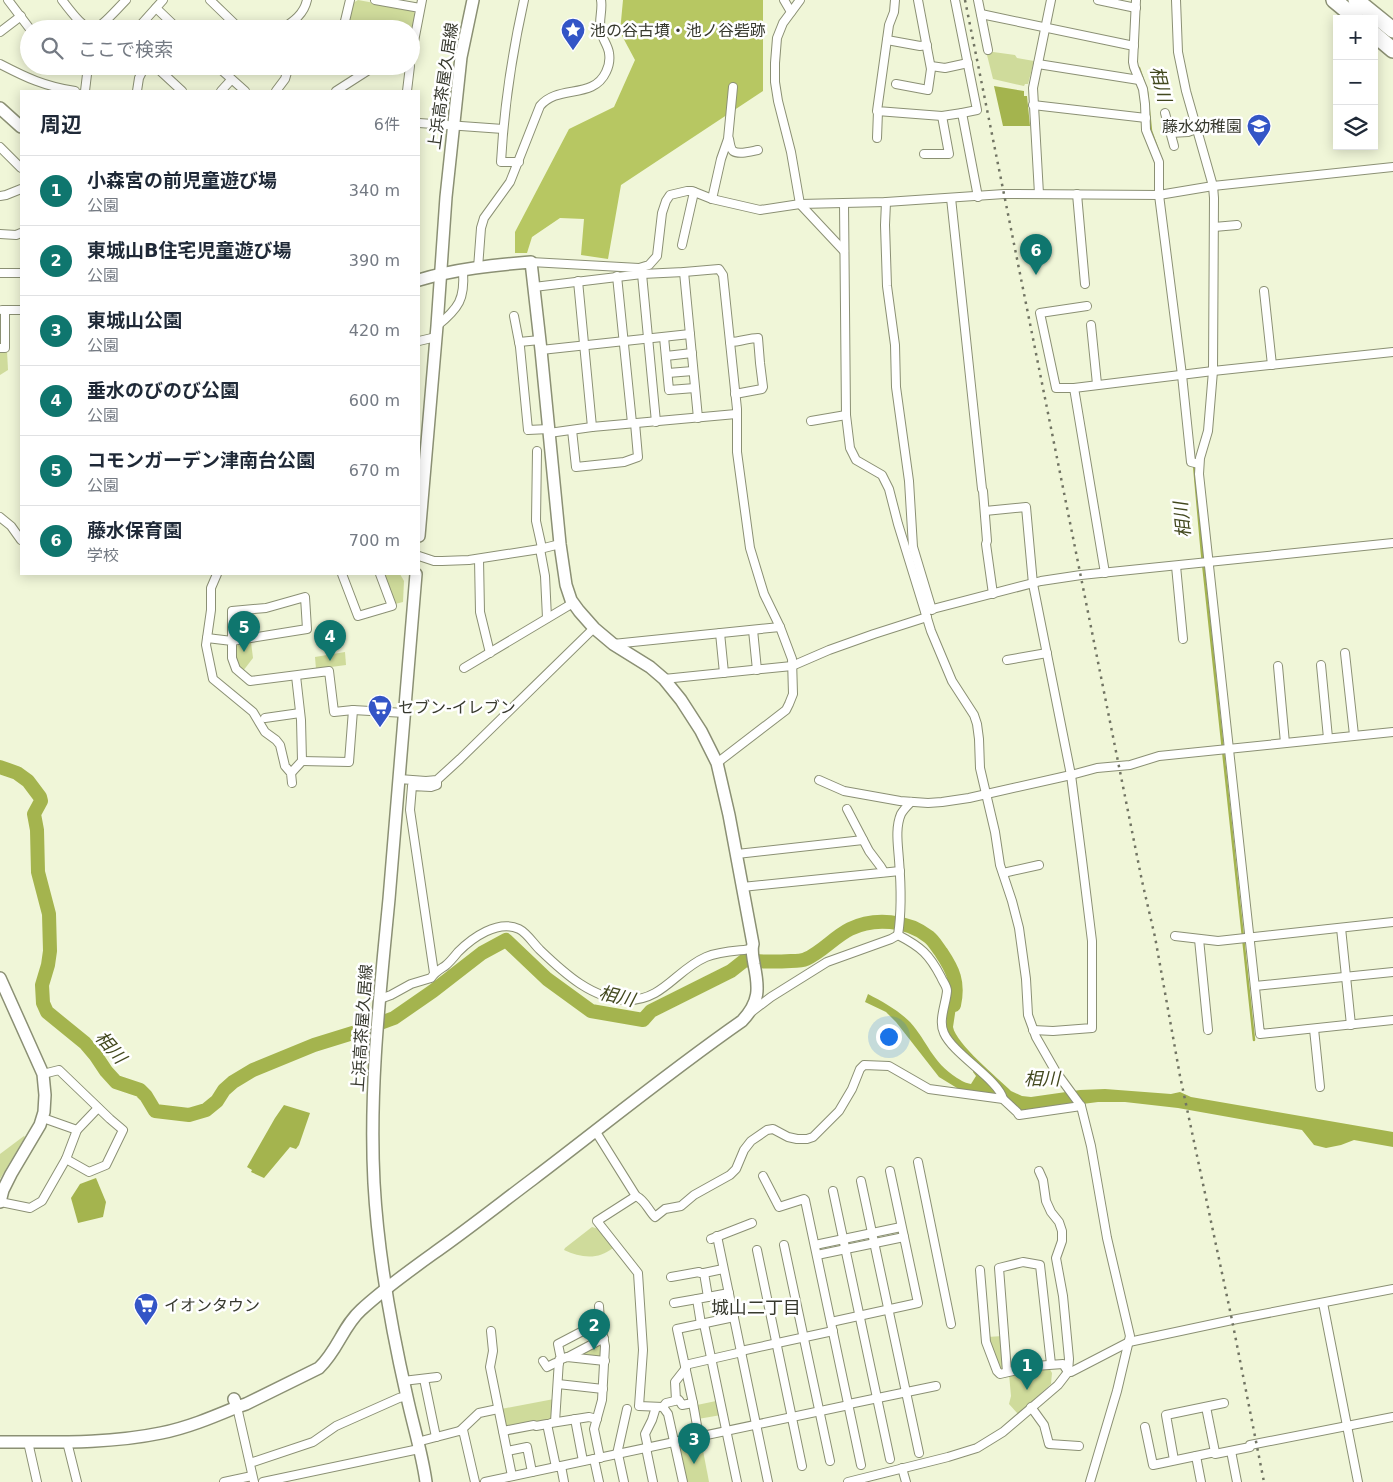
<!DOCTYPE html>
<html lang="ja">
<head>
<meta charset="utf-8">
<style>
  body { margin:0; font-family:"DejaVu Sans","Noto Sans JP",sans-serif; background:#f2f2f3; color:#1f2937 }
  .controls { position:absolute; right:15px; top:15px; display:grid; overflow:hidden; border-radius:0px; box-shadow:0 2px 12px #0003 }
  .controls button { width:45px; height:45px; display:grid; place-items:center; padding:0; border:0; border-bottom:1px solid #e0e1e3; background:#fff; color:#1f2937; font:25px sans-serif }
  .you { position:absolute; left:888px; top:1036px; width:18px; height:18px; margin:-12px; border:4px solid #fff; border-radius:50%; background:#1a73e8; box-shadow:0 0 0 8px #1a73e833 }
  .badge { display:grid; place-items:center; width:32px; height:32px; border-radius:50%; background:#0f766e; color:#fff; font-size:16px; font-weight:700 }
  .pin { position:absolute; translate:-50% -41px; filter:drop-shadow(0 1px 2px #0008) }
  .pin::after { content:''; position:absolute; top:26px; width:18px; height:15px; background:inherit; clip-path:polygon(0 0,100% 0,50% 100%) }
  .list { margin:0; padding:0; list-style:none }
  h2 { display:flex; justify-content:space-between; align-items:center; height:65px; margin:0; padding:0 20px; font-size:21px }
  h2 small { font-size:16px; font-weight:400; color:#747a83 }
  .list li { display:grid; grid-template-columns:32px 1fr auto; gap:15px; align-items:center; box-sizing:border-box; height:70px; padding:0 20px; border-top:1px solid #e0e1e3 }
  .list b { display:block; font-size:19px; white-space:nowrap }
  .list p { margin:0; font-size:16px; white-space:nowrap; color:#747a83 }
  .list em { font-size:16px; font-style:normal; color:#747a83 }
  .icon { flex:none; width:28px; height:28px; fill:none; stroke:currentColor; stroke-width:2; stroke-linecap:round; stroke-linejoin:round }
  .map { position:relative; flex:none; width:1393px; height:1482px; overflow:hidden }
  .search { position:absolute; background:#fff; box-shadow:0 2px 12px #0003; left:20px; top:20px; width:400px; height:55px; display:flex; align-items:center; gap:12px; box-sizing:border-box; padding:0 18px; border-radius:28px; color:#747a83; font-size:19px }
  .panel { position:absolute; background:#fff; box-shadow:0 2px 12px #0003; left:20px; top:90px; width:400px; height:485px; border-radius:0px }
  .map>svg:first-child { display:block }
</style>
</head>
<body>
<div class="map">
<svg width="1393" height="1482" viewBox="0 0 1393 1482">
  <rect width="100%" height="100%" fill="#f0f6d8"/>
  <g fill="#cfdb9b">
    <path d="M358 0 413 10 415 14 411 38V29H346L350 17 353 3Z"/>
    <path d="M986 51 1015 55 1017 58 1034 61 1028 84H1025L1024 86 993 79Z"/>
    <path d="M0 351H7L8 370 0 375Z"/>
    <path d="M384 574H400L404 581 403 602 395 604Z"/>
    <path d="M251 642 253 658 243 671C236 665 236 656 236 647L239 644Z"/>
    <path d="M345 652 346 665 316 669 315 657Z"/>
    <path d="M24 1136 25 1137 0 1179V1154Z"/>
    <path d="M592 1227 599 1229 613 1248C598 1260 581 1258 564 1250L565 1248Z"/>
    <path d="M1003 1336 1006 1369 999 1371 987 1337Z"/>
    <path d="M601 1344 602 1345 601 1357 579 1356 578 1354Z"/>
    <path d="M1048 1366 1052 1373 1051 1384 1018 1414 1009 1404 1011 1396 1009 1374Z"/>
    <path d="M554 1399 553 1417 551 1420 508 1428 505 1426 501 1409Z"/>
    <path d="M716 1401 719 1404 721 1415 698 1419 697 1405Z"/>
    <path d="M701 1440 709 1482H685L678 1444Z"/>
  </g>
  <path fill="#b7c762" d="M623 0H763V91L621 185 608 259 581 255 584 219 560 218 532 237 527 253H515V232L569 129 614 107 635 60 620 32Z"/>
  <g fill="#a4b44e">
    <path d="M994 86 1024 91V96H1027L1030 126H1003Z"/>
    <path d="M949 959 958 994 953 1027C956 1044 998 1078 1011 1091L1022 1096 1031 1097 1080 1090 1105 1089 1171 1094 1180 1092 1191 1097 1393 1132V1147L1354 1140 1341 1145 1326 1148 1314 1145 1302 1130 1178 1108 1125 1102H1098L1021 1112 998 1102 957 1088 939 1077 896 1022 886 1012 865 1002 868 994C883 1002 898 1010 910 1022 928 1042 931 1061 957 1078 962 1081 965 1083 971 1084L976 1076 973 1072V1061L949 1035 946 1027 947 1011 953 987Z"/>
    <path d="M284 1105 310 1113 299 1145 296 1149 290 1147 264 1178 251 1172 252 1170 247 1167 275 1118Z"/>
    <path d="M96 1178 106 1202 103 1217 78 1223 71 1198 80 1184Z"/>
  </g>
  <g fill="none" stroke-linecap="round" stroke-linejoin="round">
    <g stroke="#a4b44e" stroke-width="2.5">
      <path d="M1139 68 1147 92 1151 131 1161 159"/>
      <path d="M1194 465 1202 554 1254 1040"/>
    </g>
    <path stroke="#a4b44e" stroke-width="14" d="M0 767 17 773 28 781 40 797 41 801 34 814 37 830 38 872 49 914 50 951 48 965 42 985 43 1003 47 1012 85 1043 96 1056 106 1071 116 1082 140 1090 146 1096 155 1111 189 1115 206 1110 217 1101 224 1090 233 1082 253 1070 314 1045 356 1032 394 1018 433 991 482 953 506 940 547 979 591 1011 643 1020 651 1011 731 971 745 960C761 962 775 962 791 961 795 961 802 961 806 959 822 952 834 937 850 929 874 917 908 920 929 937 934 941 937 947 941 952 953 970 959 982 954 1005"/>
    <defs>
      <g id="street">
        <path d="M8 0 30 29"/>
        <path d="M62 0C93 41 93 34 126 0"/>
        <path d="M210 0 240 29"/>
        <path d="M375 0 420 8"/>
        <path d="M784 0 791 12"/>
        <path d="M800 0 783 23 777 38 775 63V82L778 101 791 152 800 204 844 251"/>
        <path d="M895 0 894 12 889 25 877 111 942 116 962 113 978 197"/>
        <path d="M955 0 977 110 962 113"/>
        <path d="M978 0 988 50"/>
        <path d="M1098 0 1136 8"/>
        <path d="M1136 0 1133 62 1134 67 1143 89 1145 104 1146 130 1159 162V195L1182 375 1191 462 1199 464"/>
        <path d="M1176 0 1178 52 1186 91 1213 186 1214 198 1213 371 1208 431 1200 458 1199 474 1260 1034 1393 1020"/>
        <path d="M156 8 178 29"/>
        <path d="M981 14 1134 46"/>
        <path d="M137 29 163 0"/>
        <path d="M282 29C294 21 304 14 307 0"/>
        <path d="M341 29 345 21 350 0"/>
        <path d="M0 32 21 16"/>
        <path d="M887 40 920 46 927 45"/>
        <path d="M411 57 422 0"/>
        <path d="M0 64C27 78 44 86 75 91"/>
        <path d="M1038 64 1139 80"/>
        <path d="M155 66 182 91"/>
        <path d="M217 66 245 91"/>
        <path d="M931 66 945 68 968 63"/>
        <path d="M286 67C290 70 295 69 300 66"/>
        <path d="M896 84 928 90 931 69 918 0"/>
        <path d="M85 91 88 66"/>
        <path d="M137 91 139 78 145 66"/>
        <path d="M221 91 231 80"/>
        <path d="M276 91 285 79 288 69"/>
        <path d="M336 91 375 66"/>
        <path d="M407 91 410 66"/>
        <path d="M1033 105 1146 118"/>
        <path d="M1165 113 1174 146"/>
        <path d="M419 123 503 129"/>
        <path d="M1171 133 1188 132 1196 129"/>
        <path d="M877 138 878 111"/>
        <path d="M729 139C730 143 730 148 733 151 739 155 752 151 758 150"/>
        <path d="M0 147 21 168"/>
        <path d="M924 154H949L942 116"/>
        <path d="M519 162H501C504 107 512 54 524 0"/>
        <path d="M1039 194 1033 88 1051 0"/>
        <path d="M1077 194 1085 284"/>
        <path d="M0 196 6 195 21 189"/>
        <path d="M951 198 982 489 983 491 987 541 986 544 993 594"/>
        <path d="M712 199 721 159 728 139 733 87"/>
        <path d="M886 202 885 225 887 286 895 345 896 387 909 481 913 547 932 610"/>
        <path d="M844 203 846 415 850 448 856 460 882 475 889 489 898 524 931 631 952 681 974 715 977 724 979 739 980 768 995 832 1000 865 1012 901 1019 928 1026 979 1028 1015 1036 1037 1056 1072 1081 1106 1091 1146 1107 1238 1130 1336 1117 1391 1090 1482"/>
        <path d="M1214 227 1237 225"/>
        <path d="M0 234 16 235 21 233"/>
        <path d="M682 245 694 192"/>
        <path d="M531 262 639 268 649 265 657 256 662 213 666 201 670 195 687 191H692L712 199 760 210 800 204 886 202 1004 194 1159 195 1213 186 1393 167"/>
        <path d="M478 268 481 228 484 218 510 182 540 106C558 84 593 100 606 72 609 66 610 59 609 53 608 45 602 39 601 31 598 21 603 10 601 0"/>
        <path d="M640 270 642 274 656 422"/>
        <path d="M684 272 698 418"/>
        <path d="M0 273H21"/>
        <path d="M617 276 632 423"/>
        <path d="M578 281 592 427"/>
        <path d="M534 287 642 274 684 272 719 269 723 275 737 409V452L750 548 764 594 780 627 792 659 793 694 789 704 786 710 717 763"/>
        <path d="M1264 291 1272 365"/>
        <path d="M1087 306 1040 313 1056 388H1074L1213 371 1393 352"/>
        <path d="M2 310H21"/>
        <path d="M514 316 520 347 528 430 549 429"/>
        <path d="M1091 325 1097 384"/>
        <path d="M437 326C459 308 465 299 463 271"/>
        <path d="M664 337 669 390 695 388"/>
        <path d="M419 341 436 337"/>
        <path d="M519 342 540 340"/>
        <path d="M730 342C741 342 748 338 758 338L760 363 763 387 762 389 735 394"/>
        <path d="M0 348H5V310"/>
        <path d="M541 350 690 334"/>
        <path d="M666 356 692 353"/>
        <path d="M668 373 693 371"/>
        <path d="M1074 388 1105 573"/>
        <path d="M811 421 846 415"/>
        <path d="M572 430 576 467 624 462 638 457 635 423"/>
        <path d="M549 433 592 427 736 414"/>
        <path d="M537 451 536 521 542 548"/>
        <path d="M985 511 1026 507 1033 584 1071 775 1082 860 1092 941V1028L1053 1031 1033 1030"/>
        <path d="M0 517 11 526 21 540"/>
        <path d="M540 549 545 576 547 618"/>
        <path d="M419 556 434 561H442L469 560 540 549 560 544"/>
        <path d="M479 559 480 612 490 653"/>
        <path d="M1176 566 1183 639"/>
        <path d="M217 574 211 588V610L206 645 213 679 253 712 265 732 276 740 280 745 285 766 291 773 292 783"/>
        <path d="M342 574 358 616 392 606 380 574"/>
        <path d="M925 611 1041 581 1081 575 1393 543"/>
        <path d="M753 630 757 670"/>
        <path d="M720 633 724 673"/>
        <path d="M207 638 232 641V611L266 608 305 597 307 629 232 641V658L236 669 250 681 329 671 334 712 353 710 405 713"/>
        <path d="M613 644 780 627"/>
        <path d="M1345 653 1354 735"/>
        <path d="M1007 660 1047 653"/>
        <path d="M1321 665 1328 738"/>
        <path d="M1278 666 1285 743"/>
        <path d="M464 668 573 603"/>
        <path d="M664 679 792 666 829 650 874 634 927 617"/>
        <path d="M265 718 300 713"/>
        <path d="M302 761 349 762 353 710"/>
        <path d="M291 773 302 761 301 720 296 676"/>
        <path d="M399 779 426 781 437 780 460 759 594 628"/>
        <path d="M819 780 844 791 900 801 928 803 942 802 969 798 1071 775 1097 768 1130 765 1159 756 1393 732"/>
        <path d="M847 809 869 851 881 867 884 872"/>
        <path d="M737 854 863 840"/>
        <path d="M1003 873 1039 865"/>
        <path d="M742 887 900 871"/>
        <path d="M1341 928 1351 1025"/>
        <path d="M898 935C921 947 929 954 941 977 943 982 947 986 947 991 946 1004 938 1021 944 1033 953 1054 999 1080 1003 1099"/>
        <path d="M898 935C902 910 901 885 899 860 898 845 895 828 901 814 904 809 907 806 911 802"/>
        <path d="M1175 936 1218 941 1393 922"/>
        <path d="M1199 939 1208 1030"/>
        <path d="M434 973 410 810 412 786 431 787 437 785V781"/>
        <path d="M1255 986 1393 972"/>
        <path d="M380 999 391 995 411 984 431 978C435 972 439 970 445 966 450 962 454 957 458 952 472 938 498 919 519 929 527 933 533 943 540 950 564 973 593 1000 628 1000 663 1000 676 970 706 957 720 951 737 951 752 949"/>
        <path d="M750 1013 771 997 827 962 891 939 898 935"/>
        <path d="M1314 1029 1320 1087"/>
        <path d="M43 1118 77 1130"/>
        <path d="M596 1132 636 1196 597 1221 638 1273 643 1350 639 1406 663 1407 668 1414 683 1482"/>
        <path d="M66 1159 77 1130 98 1108"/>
        <path d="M918 1162 951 1324"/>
        <path d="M1039 1171 1043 1180 1046 1201 1051 1212 1059 1222 1062 1231V1241L1056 1258 1063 1296 1069 1359 1068 1372"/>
        <path d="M763 1176 779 1207 804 1199 805 1200 861 1465"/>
        <path d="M861 1181 919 1453"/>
        <path d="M833 1191 890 1459"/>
        <path d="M636 1196C645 1200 648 1210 655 1217L665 1209 681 1206 694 1195 730 1175 736 1169 744 1150 751 1141 767 1130 773 1129 788 1137 797 1139H807L813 1137 839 1111 852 1089 860 1069 864 1065 889 1066 929 1089 1003 1099 1017 1112 1019 1115 1081 1106"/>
        <path d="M0 1202 30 1208 42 1201 66 1159 89 1172 106 1165 123 1130 110 1119 59 1070 43 1074"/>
        <path d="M717 1236 768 1482"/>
        <path d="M711 1239 752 1223"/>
        <path d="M784 1245 830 1461"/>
        <path d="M815 1245 901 1227"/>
        <path d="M757 1250 802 1466"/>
        <path d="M817 1255 904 1237"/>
        <path d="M980 1270 986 1342 997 1371 1000 1374 1035 1366 1063 1364 1068 1372"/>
        <path d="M671 1277 699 1272 700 1273H704"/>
        <path d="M708 1297 704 1273 723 1269"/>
        <path d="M674 1303 697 1299"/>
        <path d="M1323 1303 1358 1482"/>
        <path d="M599 1306 600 1322 605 1346 602 1400 594 1429 600 1458"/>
        <path d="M831 1322 918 1303 890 1171"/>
        <path d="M701 1324 697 1299 729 1293"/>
        <path d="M704 1324 737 1482"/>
        <path d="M491 1331 493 1351 490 1367 512 1476"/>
        <path d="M741 1351 833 1331"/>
        <path d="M568 1357 604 1338"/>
        <path d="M561 1359 558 1344 600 1322"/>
        <path d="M543 1361 547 1367 555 1363H559"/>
        <path d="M685 1365 742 1352"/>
        <path d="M1007 1372 999 1268 1023 1262 1040 1265 1051 1364"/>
        <path d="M424 1379 436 1437"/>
        <path d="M403 1381 437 1377"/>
        <path d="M558 1384 603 1389"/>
        <path d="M676 1400 675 1382 686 1368"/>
        <path d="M849 1404 936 1386"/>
        <path d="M237 1407 254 1482"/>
        <path d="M663 1407 666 1403 679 1400 682 1405 693 1403"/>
        <path d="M1031 1407 1044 1425 1049 1444 1079 1446"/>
        <path d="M1206 1407 1215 1452"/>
        <path d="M575 1419 583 1461"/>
        <path d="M555 1422 559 1360 567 1357 605 1361"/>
        <path d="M551 1423 589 1417 597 1419"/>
        <path d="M1145 1427 1153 1465 1215 1452V1454L1250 1447V1445L1393 1417"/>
        <path d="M460 1431 479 1413 498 1409"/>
        <path d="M503 1431 534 1425 536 1426 547 1424 556 1467"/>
        <path d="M699 1437 693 1403 677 1329 734 1317"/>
        <path d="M28 1442 37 1482"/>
        <path d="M67 1442 77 1482"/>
        <path d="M417 1442 463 1430 475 1482"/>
        <path d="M646 1448 653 1482"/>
        <path d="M648 1448 645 1434 652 1420 656 1407"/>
        <path d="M507 1451 527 1447 532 1472"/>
        <path d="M1231 1451 1237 1482"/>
        <path d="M617 1454 627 1409"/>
        <path d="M618 1454 624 1482"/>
        <path d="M1196 1456 1201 1482"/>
        <path d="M594 1459 599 1482"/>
        <path d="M1174 1460 1166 1415 1224 1403"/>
        <path d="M250 1463 313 1442 336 1426 399 1398 407 1396"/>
        <path d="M561 1466 564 1482"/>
        <path d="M902 1468 906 1482"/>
        <path d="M224 1482 252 1476"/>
        <path d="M263 1482 419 1449"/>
        <path d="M485 1482 849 1405"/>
        <path d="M848 1482 948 1457 977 1448 1003 1432 1058 1385 1068 1372H1071L1129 1342 1232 1320 1393 1289"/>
      </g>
      <g id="secondary">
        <path d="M0 108 21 127"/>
        <path d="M419 536 437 326 446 197 461 57 473 0"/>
        <path d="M416 574C407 682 398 791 389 899 380 993 369 1088 374 1183 378 1255 391 1327 407 1397 413 1425 422 1453 426 1482"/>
        <path d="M0 978 43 1074 45 1095 44 1112 40 1125 11 1174 3 1190 0 1202"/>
        <path d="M234 1399 237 1407 246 1404 319 1368C338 1350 343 1326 361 1310 388 1285 419 1264 448 1243 477 1222 505 1200 533 1179 603 1126 670 1071 742 1021 760 1002 759 988 754 964 753 957 751 951 753 944L729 815 717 763 701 731 681 700 664 679 650 667 613 644 594 628 579 611 571 600 566 585 560 544 541 350 531 262C494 265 455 269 419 280"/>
        <path d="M0 1442C54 1442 108 1444 161 1433 187 1428 213 1417 237 1407"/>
      </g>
      <g id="highway">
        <path d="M1334 0 1357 19"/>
        <path d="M1356 0 1393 30"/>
        <path d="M1374 34 1393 50"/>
      </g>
    </defs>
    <use href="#street" stroke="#8b9074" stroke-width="10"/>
    <use href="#secondary" stroke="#8b9074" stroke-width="14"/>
    <use href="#highway" stroke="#8b9074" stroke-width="18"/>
    <use href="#street" stroke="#fff" stroke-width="8"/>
    <use href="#secondary" stroke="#fff" stroke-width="11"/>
    <use href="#highway" stroke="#fff" stroke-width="15"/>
    <path stroke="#717463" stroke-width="2.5" stroke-dasharray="2.5 5" stroke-linecap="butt" d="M965 0 1142 881 1155 937 1180 1076 1232 1320 1264 1482"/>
  </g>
  <defs>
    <symbol id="sight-pin" viewBox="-11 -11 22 30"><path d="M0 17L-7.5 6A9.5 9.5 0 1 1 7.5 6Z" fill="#3355c6" stroke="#fff"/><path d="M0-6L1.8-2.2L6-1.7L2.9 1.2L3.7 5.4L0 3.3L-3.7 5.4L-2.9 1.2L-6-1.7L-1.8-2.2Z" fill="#fff"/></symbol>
    <symbol id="school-pin" viewBox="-11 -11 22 30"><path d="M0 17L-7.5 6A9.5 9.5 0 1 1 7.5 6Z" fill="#3355c6" stroke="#fff"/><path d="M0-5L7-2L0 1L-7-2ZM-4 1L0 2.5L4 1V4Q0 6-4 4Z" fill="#fff"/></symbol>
    <symbol id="supermarket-pin" viewBox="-11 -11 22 30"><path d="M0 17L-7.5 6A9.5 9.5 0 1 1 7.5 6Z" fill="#3355c6" stroke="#fff"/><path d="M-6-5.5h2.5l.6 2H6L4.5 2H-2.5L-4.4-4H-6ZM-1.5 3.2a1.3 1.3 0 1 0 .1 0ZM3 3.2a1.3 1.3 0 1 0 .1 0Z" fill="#fff"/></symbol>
  </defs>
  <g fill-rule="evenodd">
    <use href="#sight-pin" x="559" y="16" width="28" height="38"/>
    <use href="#school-pin" x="1245" y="112" width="28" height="38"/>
    <use href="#supermarket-pin" x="366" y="693" width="28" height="38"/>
    <use href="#supermarket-pin" x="132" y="1291" width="28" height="38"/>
  </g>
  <g text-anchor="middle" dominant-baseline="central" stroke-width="5" stroke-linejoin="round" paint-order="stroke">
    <g font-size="16" fill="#37392e" stroke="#fff" text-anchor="start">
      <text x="590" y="30">池の谷古墳・池ノ谷砦跡</text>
      <text x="1242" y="126" text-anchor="end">藤水幼稚園</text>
      <text x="398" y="707">セブン-イレブン</text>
      <text x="164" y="1305">イオンタウン</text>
    </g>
    <g font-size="16" fill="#37392e" stroke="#fff">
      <text transform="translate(443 86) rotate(-82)">上浜高茶屋久居線</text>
      <text transform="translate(362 1028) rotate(-86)">上浜高茶屋久居線</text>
    </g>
    <g font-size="18" font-style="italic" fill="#42481e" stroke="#fff">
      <text transform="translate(1161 84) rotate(76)">相川</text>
      <text transform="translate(1182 520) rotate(-96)">相川</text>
      <text transform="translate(617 996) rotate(13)">相川</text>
      <text transform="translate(111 1047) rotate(49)">相川</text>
      <text x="1042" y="1078">相川</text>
    </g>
    <g font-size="18" fill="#37392e" stroke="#fff">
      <text x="756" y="1307">城山二丁目</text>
    </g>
  </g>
</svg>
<div class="controls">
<button>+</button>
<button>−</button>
<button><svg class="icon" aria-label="layers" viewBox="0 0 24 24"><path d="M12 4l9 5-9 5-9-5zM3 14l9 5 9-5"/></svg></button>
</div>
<div class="you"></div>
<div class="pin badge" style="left:1027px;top:1390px">1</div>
<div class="pin badge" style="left:594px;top:1350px">2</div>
<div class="pin badge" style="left:694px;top:1464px">3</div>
<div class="pin badge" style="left:330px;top:661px">4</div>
<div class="pin badge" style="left:244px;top:652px">5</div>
<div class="pin badge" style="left:1036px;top:275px">6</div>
<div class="search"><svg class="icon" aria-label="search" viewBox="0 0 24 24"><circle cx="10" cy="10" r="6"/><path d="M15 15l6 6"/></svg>ここで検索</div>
<section class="panel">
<h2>周辺<small>6件</small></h2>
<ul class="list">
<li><span class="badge">1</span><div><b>小森宮の前児童遊び場</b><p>公園</p></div><em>340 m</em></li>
<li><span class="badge">2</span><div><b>東城山B住宅児童遊び場</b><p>公園</p></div><em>390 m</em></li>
<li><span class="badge">3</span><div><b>東城山公園</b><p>公園</p></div><em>420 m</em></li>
<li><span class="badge">4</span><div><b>垂水のびのび公園</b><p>公園</p></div><em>600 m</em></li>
<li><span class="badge">5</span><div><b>コモンガーデン津南台公園</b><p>公園</p></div><em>670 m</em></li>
<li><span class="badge">6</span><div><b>藤水保育園</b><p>学校</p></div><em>700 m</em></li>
</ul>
</section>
</div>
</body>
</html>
